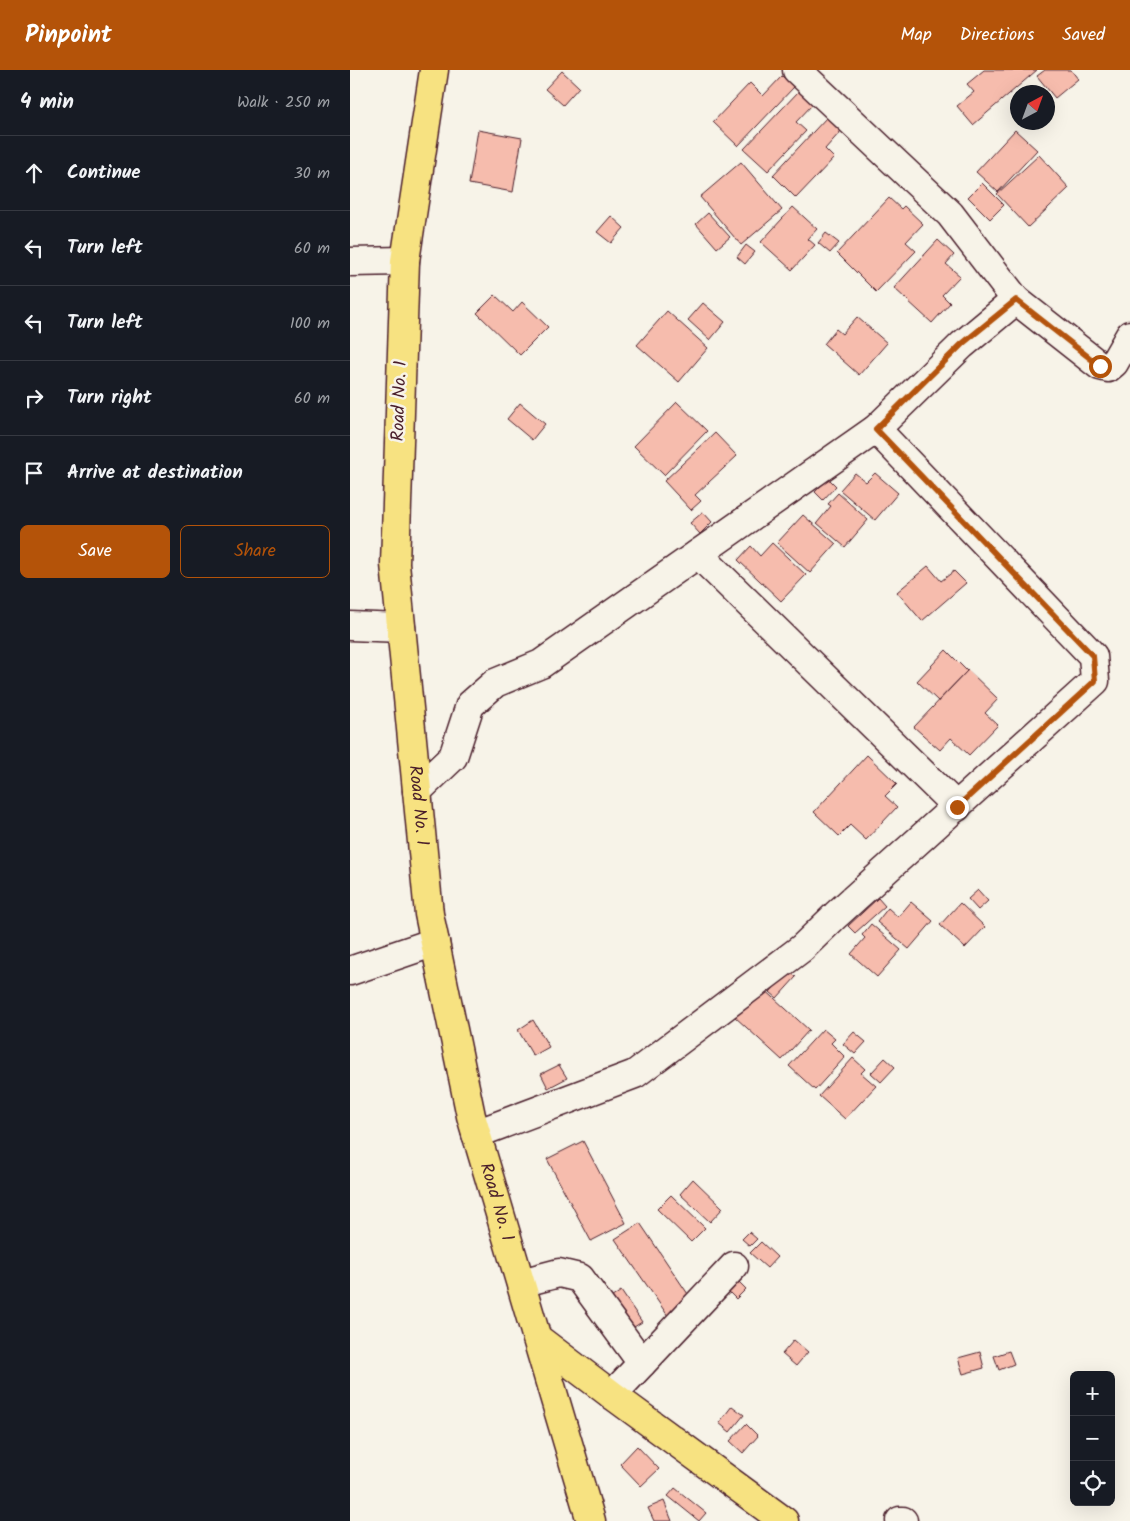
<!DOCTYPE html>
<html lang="en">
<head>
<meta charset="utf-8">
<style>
  body { margin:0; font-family:Kalam,sans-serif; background:#20242c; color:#f1f3f6 }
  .controls { position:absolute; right:15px; bottom:15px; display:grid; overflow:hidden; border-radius:8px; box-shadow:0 5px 20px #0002 }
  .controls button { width:45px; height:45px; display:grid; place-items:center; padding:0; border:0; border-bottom:1px solid #363941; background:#171b24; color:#f1f3f6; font:25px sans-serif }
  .compass { position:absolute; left:660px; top:15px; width:45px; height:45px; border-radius:50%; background:#171b24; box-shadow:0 5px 20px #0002; rotate:41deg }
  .stop { position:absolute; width:15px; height:15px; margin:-11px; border:4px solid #b45309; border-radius:50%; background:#fff }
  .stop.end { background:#b45309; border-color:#fff; box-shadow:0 1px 5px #0008 }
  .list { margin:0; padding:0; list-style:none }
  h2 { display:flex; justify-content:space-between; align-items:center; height:65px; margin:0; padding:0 20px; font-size:21px }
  h2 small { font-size:16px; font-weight:400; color:#9ea1a6 }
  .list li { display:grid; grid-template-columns:32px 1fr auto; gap:15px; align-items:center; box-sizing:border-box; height:75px; padding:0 20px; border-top:1px solid #363941 }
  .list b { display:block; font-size:19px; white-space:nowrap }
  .list em { font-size:16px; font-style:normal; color:#9ea1a6 }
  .actions { display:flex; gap:10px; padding:15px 20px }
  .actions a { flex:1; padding:11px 0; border:1px solid #b45309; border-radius:8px; text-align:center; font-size:18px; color:#b45309 }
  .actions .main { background:#b45309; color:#fff }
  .icon { flex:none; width:28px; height:28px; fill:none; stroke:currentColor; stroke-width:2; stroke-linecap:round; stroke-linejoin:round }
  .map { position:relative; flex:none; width:780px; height:1451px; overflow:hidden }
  header { display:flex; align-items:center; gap:30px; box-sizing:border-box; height:70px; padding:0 25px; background:#b45309; color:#fff }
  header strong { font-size:24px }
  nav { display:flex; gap:28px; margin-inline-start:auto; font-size:18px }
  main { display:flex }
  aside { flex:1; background:#171b24 }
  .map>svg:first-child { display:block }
</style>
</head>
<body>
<header>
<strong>Pinpoint</strong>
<nav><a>Map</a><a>Directions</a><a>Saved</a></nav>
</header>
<main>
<aside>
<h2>4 min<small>Walk · 250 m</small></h2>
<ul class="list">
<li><svg class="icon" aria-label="ahead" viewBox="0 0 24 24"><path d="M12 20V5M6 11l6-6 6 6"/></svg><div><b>Continue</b></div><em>30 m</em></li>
<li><svg class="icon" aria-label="left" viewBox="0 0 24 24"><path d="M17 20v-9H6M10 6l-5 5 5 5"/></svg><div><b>Turn left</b></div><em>60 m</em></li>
<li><svg class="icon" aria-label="left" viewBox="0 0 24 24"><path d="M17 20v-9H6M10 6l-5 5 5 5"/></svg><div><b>Turn left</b></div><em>100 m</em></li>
<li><svg class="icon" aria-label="right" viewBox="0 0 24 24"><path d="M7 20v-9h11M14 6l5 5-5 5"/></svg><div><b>Turn right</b></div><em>60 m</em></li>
<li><svg class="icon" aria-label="arrive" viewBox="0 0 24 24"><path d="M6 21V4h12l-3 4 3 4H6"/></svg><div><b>Arrive at destination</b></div></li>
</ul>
<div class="actions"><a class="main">Save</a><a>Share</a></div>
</aside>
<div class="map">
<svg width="780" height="1451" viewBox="0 0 780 1451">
  <rect width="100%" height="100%" fill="#f7f3e8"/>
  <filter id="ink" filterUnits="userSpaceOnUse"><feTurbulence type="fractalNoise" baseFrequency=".02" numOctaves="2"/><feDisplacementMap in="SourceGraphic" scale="10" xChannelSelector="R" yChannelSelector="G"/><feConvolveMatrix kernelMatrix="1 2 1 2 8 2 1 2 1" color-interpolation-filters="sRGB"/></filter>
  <g filter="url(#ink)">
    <g fill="#f6bcad" stroke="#4a1f2b">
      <path d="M634 0H687L623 55 607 36 624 22 617 14Z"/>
      <path d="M695 0H721L728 9 705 28 687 6Z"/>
      <path d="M212 1 229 17 213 35 195 19Z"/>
      <path d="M432 6 444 17 388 76 363 52 400 13 413 26Z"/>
      <path d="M449 21 463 34 446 52 456 61 418 101 394 79Z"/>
      <path d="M477 47 491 61 475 79 484 88 446 128 423 105Z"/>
      <path d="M128 60 172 68 163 122 119 114Z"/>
      <path d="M665 60 687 80 648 122 626 102Z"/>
      <path d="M689 85 719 118 678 157 647 124Z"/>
      <path d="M391 92 432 140 391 175 350 127Z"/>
      <path d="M632 113 654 135 640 149 618 127Z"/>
      <path d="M539 128 551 139 554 136 573 154 556 172 566 181 526 222 487 183Z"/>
      <path d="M443 137 467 159 458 169 465 175 442 200 411 172Z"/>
      <path d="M358 143 380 167 367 178 346 154Z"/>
      <path d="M261 146 274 158 261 173 247 162Z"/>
      <path d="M476 163 489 173 480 183 468 173Z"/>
      <path d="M588 170 604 185 596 194 610 206 592 225 600 233 582 253 544 218Z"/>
      <path d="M396 175 405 182 395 194 387 187Z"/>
      <path d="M145 225 163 242 172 232 198 257 170 285 127 243Z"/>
      <path d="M353 233 375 252 360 270 338 250Z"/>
      <path d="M317 241 358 278 329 312 287 275Z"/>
      <path d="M507 247 537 273 509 305 474 274 486 259 492 264Z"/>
      <path d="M327 332 357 361 314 405 284 376Z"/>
      <path d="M170 333 195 354 182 370 157 349Z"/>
      <path d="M365 363 387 386 345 425 351 431 341 440 314 411Z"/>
      <path d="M505 403 516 412 525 403 548 423 525 450 490 420Z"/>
      <path d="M478 408 486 416 473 430 465 422Z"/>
      <path d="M488 423 518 450 495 477 467 453 481 436 478 434Z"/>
      <path d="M353 442 362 452 350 464 340 453Z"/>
      <path d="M453 445 486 474 460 503 427 473Z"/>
      <path d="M422 473 456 505 431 531 388 490 401 476 410 486Z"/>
      <path d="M578 496 591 511 604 501 616 513 572 551 547 522Z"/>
      <path d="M596 580 617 601 588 631 567 611Z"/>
      <path d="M618 600 648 629 635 643 648 655 619 685 601 668 590 680 564 657Z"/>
      <path d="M517 685 547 714 535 726 547 737 516 770 500 755 489 766 464 742Z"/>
      <path d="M628 820 638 831 628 840 618 829Z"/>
      <path d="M528 828 535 836 505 863 498 856Z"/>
      <path d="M561 832 583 851 559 879 527 852 538 838 548 847Z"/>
      <path d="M610 833 635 857 615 878 590 855Z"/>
      <path d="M521 854 551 880 527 907 501 884 515 868 512 865Z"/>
      <path d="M439 901 446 907 427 928 420 922Z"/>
      <path d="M412 917 459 960 432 990 385 947Z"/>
      <path d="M183 950 199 977 183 986 168 960Z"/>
      <path d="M473 959 485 969 481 973 495 987 465 1020 439 996Z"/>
      <path d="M504 962 516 972 505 984 493 974Z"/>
      <path d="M503 988 515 999 511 1003 526 1016 495 1049 469 1026Z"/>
      <path d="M535 988 545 997 531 1012 521 1003Z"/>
      <path d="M209 995 217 1008 198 1018 191 1004Z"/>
      <path d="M233 1071 276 1153 241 1171 197 1089Z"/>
      <path d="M343 1109 373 1138 360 1152 330 1124Z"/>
      <path d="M321 1125 355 1158 341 1172 307 1139Z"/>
      <path d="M290 1153 342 1230 318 1246 265 1169Z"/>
      <path d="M399 1162 407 1169 400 1176 392 1169Z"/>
      <path d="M411 1172 427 1187 417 1198 400 1183Z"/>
      <path d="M388 1211 396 1219 386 1229 378 1221Z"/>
      <path d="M271 1221 292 1252 276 1262 255 1232Z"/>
      <path d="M444 1270 458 1282 446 1296 432 1284Z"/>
      <path d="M659 1281 664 1294 649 1300 644 1286Z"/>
      <path d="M630 1282 634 1298 613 1304 608 1288Z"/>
      <path d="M382 1336 394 1345 380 1362 369 1353Z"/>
      <path d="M396 1354 408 1366 393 1383 380 1371Z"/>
      <path d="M287 1376 309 1399 291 1416 270 1394Z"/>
      <path d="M325 1418 356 1443 349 1451 318 1426Z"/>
      <path d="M314 1431 322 1451H304L298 1438Z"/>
    </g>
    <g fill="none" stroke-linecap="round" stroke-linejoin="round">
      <defs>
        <g id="minor">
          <path d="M447 0 600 144 666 230 750 296 758 298 764 293 780 265"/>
          <path d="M0 192 55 191"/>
          <path d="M348 484 607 737"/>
          <path d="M0 556 51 558"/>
          <path d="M67 721 103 687 120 635 145 613 191 594 526 359 612 275 666 230"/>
          <path d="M0 901 85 872"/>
          <path d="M126 1064 285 1004 452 878 486 845 745 611 743 586 526 359"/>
          <path d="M171 1213 209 1203 230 1208 292 1293"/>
          <path d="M262 1325 384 1196"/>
          <path d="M550 1451H553"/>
        </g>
        <path id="major" d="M187 1268 262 1325 434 1451"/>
        <g id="highway">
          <path id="s1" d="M84 0 55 191 45 494 79 844 121 1046 241 1451"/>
        </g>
      </defs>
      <use href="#minor" stroke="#4a1f2b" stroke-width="31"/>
      <use href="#major" stroke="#4a1f2b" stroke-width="31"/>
      <use href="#highway" stroke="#4a1f2b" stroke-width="31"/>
      <use href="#minor" stroke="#f7f3e8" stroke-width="28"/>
      <use href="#major" stroke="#f7e281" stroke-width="28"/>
      <use href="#highway" stroke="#f7e281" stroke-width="28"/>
    </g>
  </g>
  <g fill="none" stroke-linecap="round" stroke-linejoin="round" filter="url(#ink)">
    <path stroke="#b45309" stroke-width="6" d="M607 737 745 611 743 586 526 359 612 274 666 230 750 296"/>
  </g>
  <g text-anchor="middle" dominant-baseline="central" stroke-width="5" stroke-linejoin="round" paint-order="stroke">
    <g font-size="18" fill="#4a1f2b" stroke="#f7f3e8">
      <text transform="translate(50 331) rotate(-88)">Road No. 1</text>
      <text stroke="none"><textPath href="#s1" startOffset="739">Road No. 1</textPath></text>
      <text stroke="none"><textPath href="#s1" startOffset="1144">Road No. 1</textPath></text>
    </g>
  </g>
</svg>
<div class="controls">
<button>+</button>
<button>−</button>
<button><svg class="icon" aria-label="locate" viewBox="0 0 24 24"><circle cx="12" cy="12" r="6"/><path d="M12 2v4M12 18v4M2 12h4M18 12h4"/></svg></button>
</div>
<svg class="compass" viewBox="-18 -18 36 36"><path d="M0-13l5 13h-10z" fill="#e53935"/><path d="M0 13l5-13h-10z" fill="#9ea1a6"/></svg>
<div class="stop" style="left:750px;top:296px"></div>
<div class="stop end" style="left:607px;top:737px"></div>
</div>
</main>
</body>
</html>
